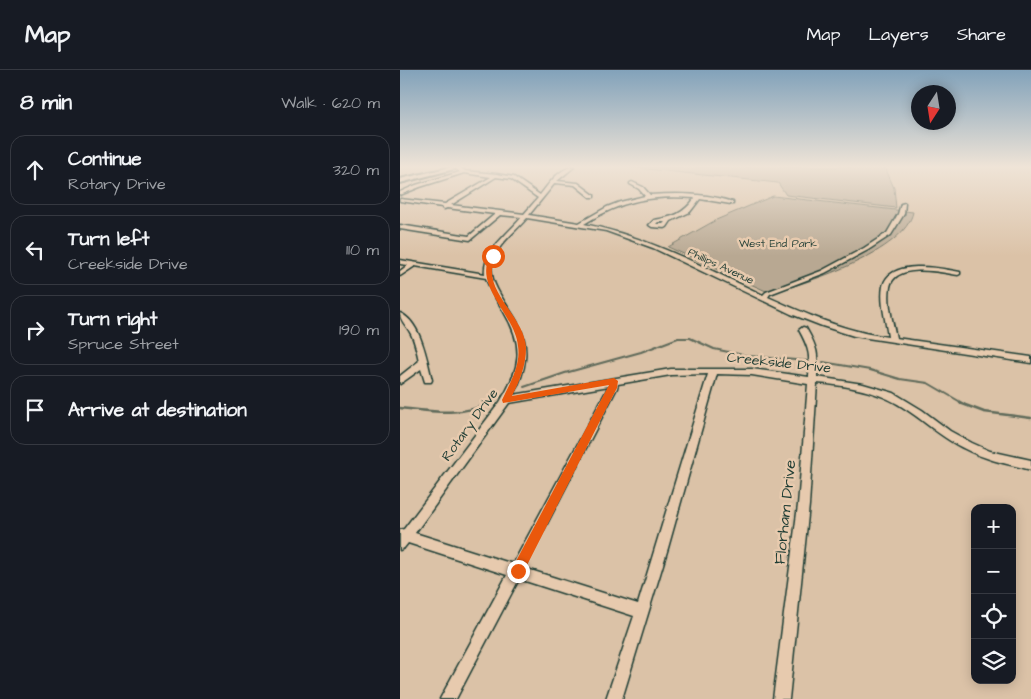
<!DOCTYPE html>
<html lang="en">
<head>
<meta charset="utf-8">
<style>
  body { margin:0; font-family:"Architects Daughter",sans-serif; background:#20242c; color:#f1f3f6 }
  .controls { position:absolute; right:15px; bottom:15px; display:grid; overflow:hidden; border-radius:10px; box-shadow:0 2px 12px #0003 }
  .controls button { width:45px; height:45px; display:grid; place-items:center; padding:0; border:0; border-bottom:1px solid #363941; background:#171b24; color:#f1f3f6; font:25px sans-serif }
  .compass { position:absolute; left:511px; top:15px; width:45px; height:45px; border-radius:50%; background:#171b24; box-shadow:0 2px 12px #0003; rotate:192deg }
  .stop { position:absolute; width:15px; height:15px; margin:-11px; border:4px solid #ea580c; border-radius:50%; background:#fff }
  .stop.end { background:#ea580c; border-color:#fff; box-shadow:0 1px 5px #0008 }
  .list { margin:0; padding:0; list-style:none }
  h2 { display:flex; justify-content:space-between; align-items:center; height:65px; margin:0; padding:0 20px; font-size:21px }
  h2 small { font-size:16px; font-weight:400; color:#9ea1a6 }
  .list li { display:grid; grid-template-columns:32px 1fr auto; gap:15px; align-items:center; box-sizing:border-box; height:70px; margin:0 10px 10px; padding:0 10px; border:1px solid #363941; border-radius:15px }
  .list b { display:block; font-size:19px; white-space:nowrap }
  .list p { margin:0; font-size:16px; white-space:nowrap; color:#9ea1a6 }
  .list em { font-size:16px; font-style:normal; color:#9ea1a6 }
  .icon { flex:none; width:28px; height:28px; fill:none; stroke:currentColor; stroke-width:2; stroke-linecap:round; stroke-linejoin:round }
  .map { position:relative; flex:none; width:631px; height:629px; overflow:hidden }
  header { display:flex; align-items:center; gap:30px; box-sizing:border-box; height:70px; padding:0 25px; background:#171b24; border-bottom:1px solid #363941 }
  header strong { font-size:24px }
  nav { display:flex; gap:28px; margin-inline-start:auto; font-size:18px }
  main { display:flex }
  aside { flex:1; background:#171b24 }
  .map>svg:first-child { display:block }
</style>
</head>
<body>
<header>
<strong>Map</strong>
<nav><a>Map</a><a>Layers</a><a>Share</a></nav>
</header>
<main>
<aside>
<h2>8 min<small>Walk · 620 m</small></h2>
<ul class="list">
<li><svg class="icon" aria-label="ahead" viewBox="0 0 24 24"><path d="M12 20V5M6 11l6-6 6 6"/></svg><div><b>Continue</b><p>Rotary Drive</p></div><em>320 m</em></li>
<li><svg class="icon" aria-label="left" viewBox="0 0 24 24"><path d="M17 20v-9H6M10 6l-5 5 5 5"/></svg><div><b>Turn left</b><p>Creekside Drive</p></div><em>110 m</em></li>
<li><svg class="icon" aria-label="right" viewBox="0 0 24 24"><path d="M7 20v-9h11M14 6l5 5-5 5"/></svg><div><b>Turn right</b><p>Spruce Street</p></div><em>190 m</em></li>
<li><svg class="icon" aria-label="arrive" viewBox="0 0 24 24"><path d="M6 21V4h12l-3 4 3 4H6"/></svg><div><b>Arrive at destination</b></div></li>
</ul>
</aside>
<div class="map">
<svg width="631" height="629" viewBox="0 0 631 629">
  <rect width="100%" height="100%" fill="#dbc2a7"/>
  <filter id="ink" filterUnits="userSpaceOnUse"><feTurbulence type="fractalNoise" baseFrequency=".02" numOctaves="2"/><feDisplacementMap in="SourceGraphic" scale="10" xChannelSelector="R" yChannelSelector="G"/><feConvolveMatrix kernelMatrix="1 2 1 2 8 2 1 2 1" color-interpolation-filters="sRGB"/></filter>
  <g filter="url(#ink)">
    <g fill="#b8a892" stroke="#6c7263">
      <path d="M228 97H485L494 118 496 138 386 125 378 113Z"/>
      <path d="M373 126 513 142C505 182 409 212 374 222L366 221 268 177 316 150Z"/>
    </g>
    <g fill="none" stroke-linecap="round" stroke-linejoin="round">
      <g stroke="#5f6a5a" stroke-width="2">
        <path d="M423 292 470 300 500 309 528 313 564 334"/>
        <path d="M124 317 165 303 241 282 278 268H290L314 279 348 286 408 291"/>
        <path d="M86 334 104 325"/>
      </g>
      <g stroke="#5f6a5a" stroke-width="2.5">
        <path d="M560 333 584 342 631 348"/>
        <path d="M0 338C28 341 62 347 89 333"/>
      </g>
      <defs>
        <g id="minor">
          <path d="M54 97H60L65 101 97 104 114 107 140 125C148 115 160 97 174 97L157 111 178 113 194 125V127H190L175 115 155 113 129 145 179 153 207 137 220 132 245 126 239 119 230 114V113L232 112 243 117 250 125C277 123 307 123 333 132V134H331L300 129 290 142 271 151 267 157 265 158 252 157 249 155 254 150C274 147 283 144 295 128 252 125 222 130 184 154 247 166 305 198 363 225L366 222 421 201 464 178 487 163 498 144 501 134 505 133 504 144 491 165 468 180 425 203 370 224 368 227C397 240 426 253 457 261 467 264 477 265 488 267 486 251 480 232 483 216 490 188 540 198 560 202V204L558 205C541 202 495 192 490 217 487 233 493 252 496 268L631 287V293L454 266 422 256 391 244 253 178 206 161 127 148C116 161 96 176 92 193 90 203 93 211 97 219 103 231 111 241 117 252 131 277 126 301 113 325L271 299H352L409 307C410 285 410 280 399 260L403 257 406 258C418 279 418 283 417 307L463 314 494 323 522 340 550 361 572 373 590 381 631 390V400C608 394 586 390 565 379 537 366 516 342 488 329 467 319 440 315 417 313L409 435 389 629H373L398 435 408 314 352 305 317 304 268 478 222 629H206L234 546 119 509 56 629H40L107 505 8 473 4 478 0 480V460L4 459 100 332C120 299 125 277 104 242 98 231 90 221 86 208L15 196 0 206V201L8 195 0 194V190L85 204C82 182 109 163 122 147L100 145 70 170 0 159V155L69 166 95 144 47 138 44 139 42 137 0 131V129L45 134 91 107 64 103 20 117 0 125V122L16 115 60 102ZM96 107 111 109 138 128 124 144 51 135ZM258 152H265L263 154H256ZM308 304 238 534 124 498 217 318 218 314 271 305ZM209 316 113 494 15 463 109 333Z"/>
          <path d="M0 243C21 252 27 290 32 310L31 312H25L21 299 0 314V306L19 291C17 282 15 272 11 264 7 256 0 251 0 243Z"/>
        </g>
        <path id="major" d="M51 97H62L0 113V109Z"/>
      </defs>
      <use href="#minor" stroke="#1f3d34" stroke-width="3"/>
      <use href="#major" stroke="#1f3d34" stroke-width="4"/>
      <use href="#minor" fill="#e7caae" fill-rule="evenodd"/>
      <use href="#major" fill="#e7caae" fill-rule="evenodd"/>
    </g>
  </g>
  <linearGradient id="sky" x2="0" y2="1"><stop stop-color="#82a2ba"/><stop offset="0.52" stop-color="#efe4d7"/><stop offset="1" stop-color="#efe4d7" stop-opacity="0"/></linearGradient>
  <rect width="631" height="186" fill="url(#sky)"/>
  <path fill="#ea580c" d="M91 184 96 186C78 219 125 245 126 278 126 295 120 310 112 326L214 308 218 311 217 318 206 339 122 505 118 507 113 505 112 501 113 497 209 315 103 333 102 330C110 313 121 295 118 276 115 244 72 216 91 184Z"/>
  <g text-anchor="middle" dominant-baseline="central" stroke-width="5" stroke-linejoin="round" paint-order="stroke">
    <g font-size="11" fill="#274239" stroke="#e7caae">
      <text x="378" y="173">West End Park</text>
    </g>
    <g font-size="11" fill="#1f3d34" stroke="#e7caae">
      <text transform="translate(321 196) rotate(25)">Phillips Avenue</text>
    </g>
    <g font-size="14" fill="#1f3d34" stroke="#e7caae">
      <text transform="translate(379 293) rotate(6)">Creekside Drive</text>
      <text transform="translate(70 355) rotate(-54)">Rotary Drive</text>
    </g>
    <g font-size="16" fill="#1f3d34" stroke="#e7caae">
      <text transform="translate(385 442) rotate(-84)">Florham Drive</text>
    </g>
  </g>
</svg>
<div class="controls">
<button>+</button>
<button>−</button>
<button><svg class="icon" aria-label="locate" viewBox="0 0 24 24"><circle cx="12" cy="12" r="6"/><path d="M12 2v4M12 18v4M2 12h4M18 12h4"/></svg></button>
<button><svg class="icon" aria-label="layers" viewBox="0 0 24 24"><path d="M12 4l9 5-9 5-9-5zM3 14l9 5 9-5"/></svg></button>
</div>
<svg class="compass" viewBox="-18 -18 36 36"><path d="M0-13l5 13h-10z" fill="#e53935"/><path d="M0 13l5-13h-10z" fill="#9ea1a6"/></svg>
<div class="stop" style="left:93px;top:186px"></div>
<div class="stop end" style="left:118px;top:501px"></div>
</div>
</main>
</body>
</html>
